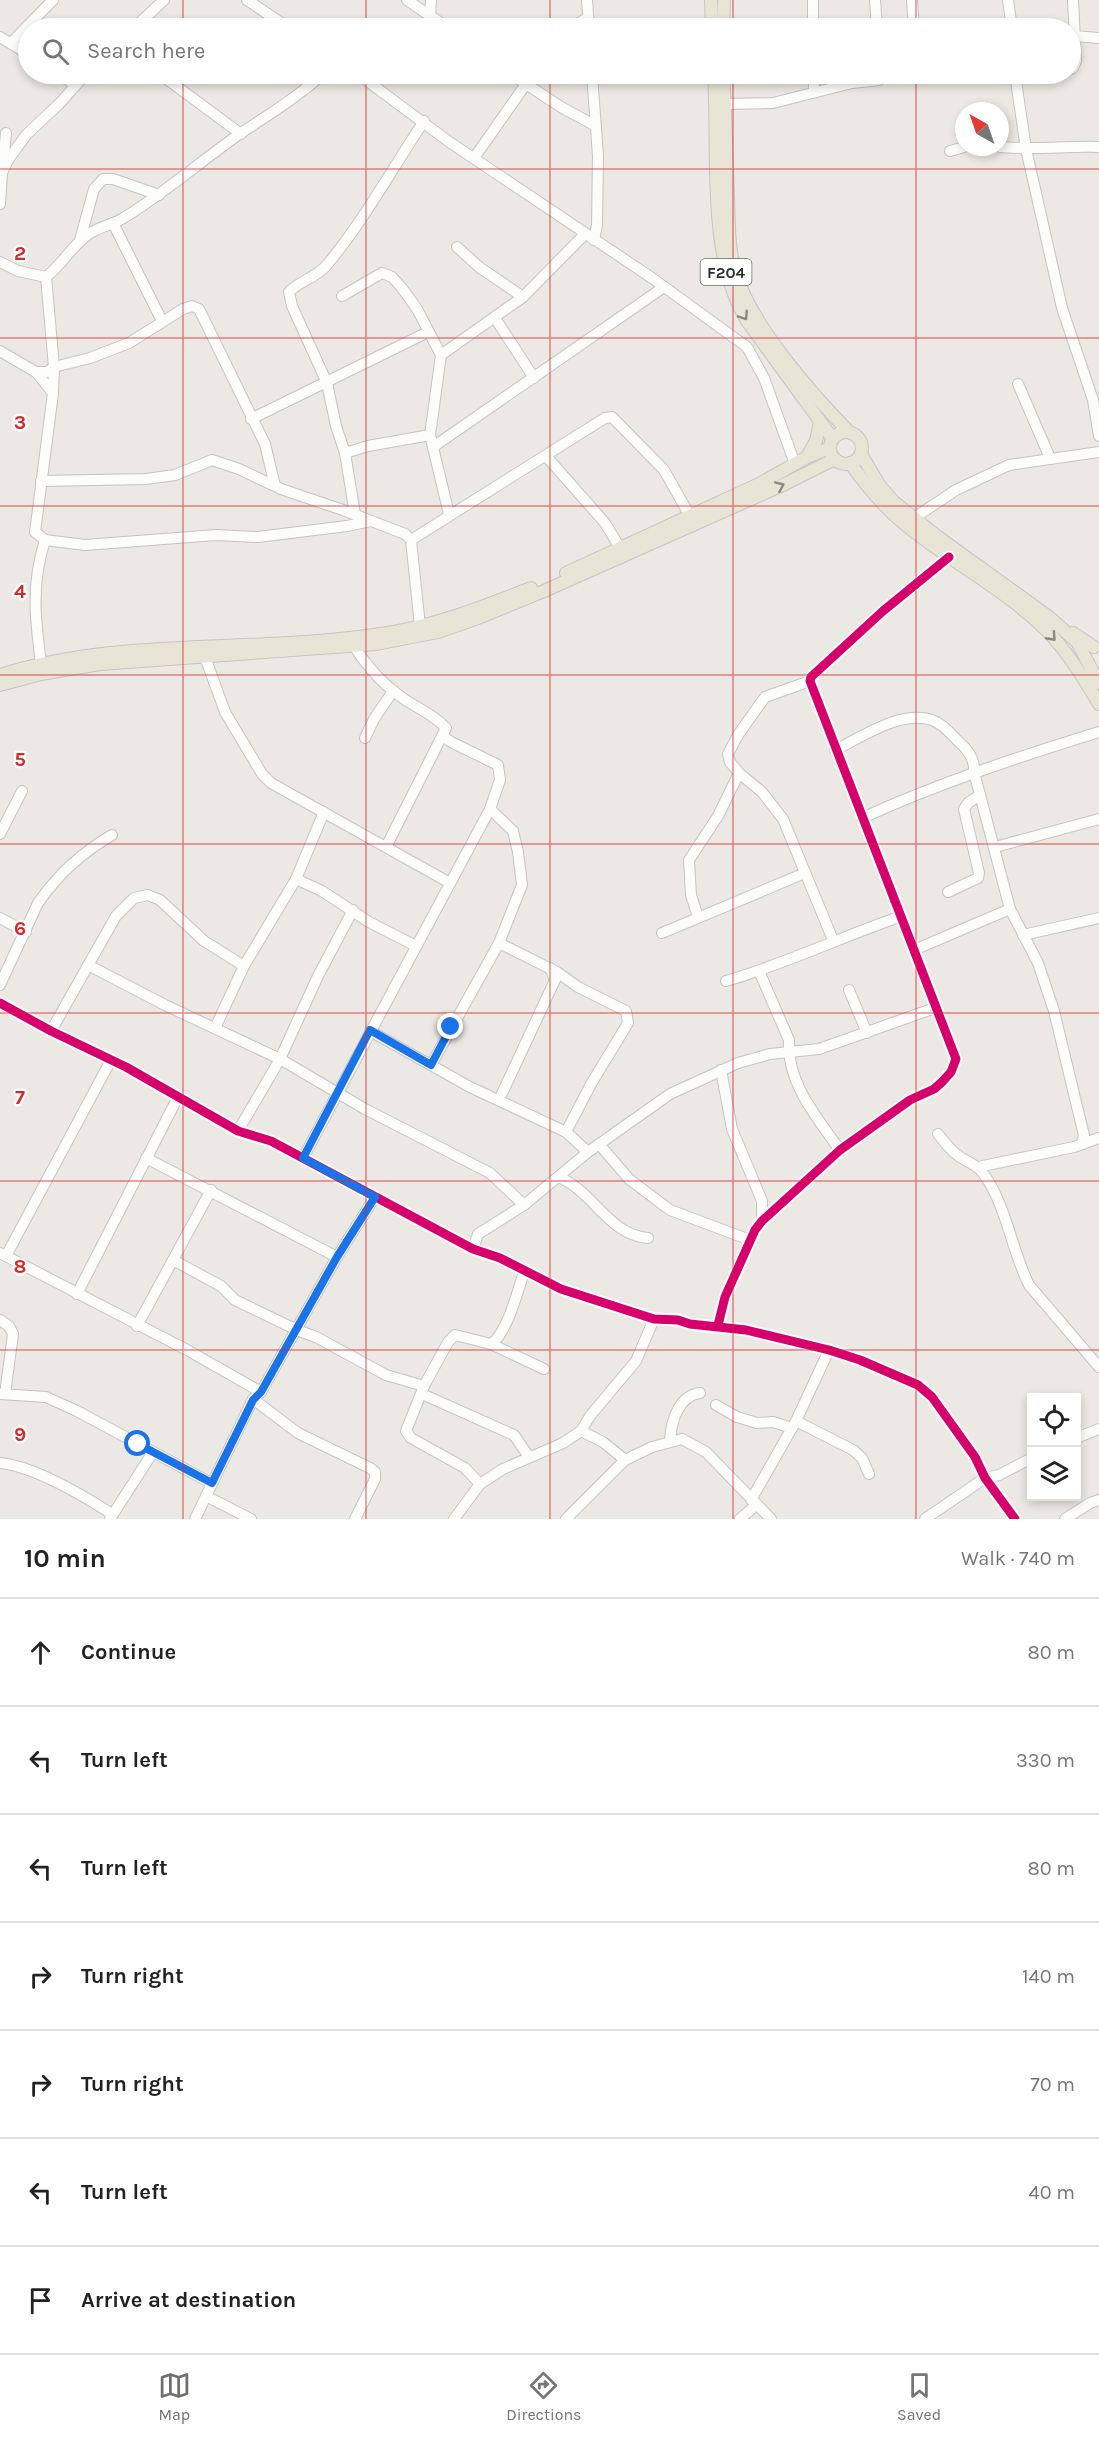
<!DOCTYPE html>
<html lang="en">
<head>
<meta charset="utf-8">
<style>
  body { margin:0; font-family:Karla,sans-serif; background:#f2f2f2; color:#222 }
  .controls { position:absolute; right:18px; bottom:18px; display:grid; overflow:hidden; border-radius:0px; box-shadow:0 3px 9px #0003 }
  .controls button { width:54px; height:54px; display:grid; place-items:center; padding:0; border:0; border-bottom:2px solid #e0e0e0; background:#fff; color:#222; font:30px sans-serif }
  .compass { position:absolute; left:955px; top:102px; width:54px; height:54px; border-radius:50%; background:#fff; box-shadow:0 3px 9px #0003; rotate:320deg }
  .stop { position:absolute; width:18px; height:18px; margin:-14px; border:4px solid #1a73e8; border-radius:50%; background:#fff }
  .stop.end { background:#1a73e8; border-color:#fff; box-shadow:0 2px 6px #0008 }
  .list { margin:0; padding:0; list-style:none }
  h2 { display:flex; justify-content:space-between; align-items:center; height:78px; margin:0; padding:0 24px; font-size:26px }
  h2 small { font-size:20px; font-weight:400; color:#767676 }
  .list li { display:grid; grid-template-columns:39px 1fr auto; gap:18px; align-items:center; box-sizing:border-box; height:108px; padding:0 24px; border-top:2px solid #e0e0e0 }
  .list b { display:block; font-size:22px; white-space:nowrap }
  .list em { font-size:20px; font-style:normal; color:#767676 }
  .icon { flex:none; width:33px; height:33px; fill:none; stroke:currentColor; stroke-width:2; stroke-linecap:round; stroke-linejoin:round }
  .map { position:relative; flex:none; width:1099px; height:1519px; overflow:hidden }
  .search { position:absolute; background:#fff; box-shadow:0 3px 9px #0003; left:18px; right:18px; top:18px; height:66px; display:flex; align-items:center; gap:15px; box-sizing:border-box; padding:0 21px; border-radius:33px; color:#767676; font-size:22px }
  .sheet { height:834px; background:#fff }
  nav { display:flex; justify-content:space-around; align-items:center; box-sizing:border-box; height:84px; border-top:2px solid #e0e0e0; background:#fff; font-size:16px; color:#767676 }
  nav a { display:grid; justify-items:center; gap:3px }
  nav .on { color:#706f6e }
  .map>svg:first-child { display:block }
</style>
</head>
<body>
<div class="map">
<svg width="1099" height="1519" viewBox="0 0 1099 1519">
  <rect width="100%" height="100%" fill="#ece8e4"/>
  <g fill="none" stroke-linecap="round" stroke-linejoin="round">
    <defs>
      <g id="minor">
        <path d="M247 0 289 28"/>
        <path d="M407 0 448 28"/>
        <path d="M587 0 589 28"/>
        <path d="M813 0V28"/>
        <path d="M875 0 877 28"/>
        <path d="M912 0 914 28"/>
        <path d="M1008 0 1012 28"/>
        <path d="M430 16 431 0"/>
        <path d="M134 28 164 0"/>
        <path d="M569 28 588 18"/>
        <path d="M1074 36 1099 38"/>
        <path d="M0 37 28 54"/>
        <path d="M12 42 53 0"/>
        <path d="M1070 69 1073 68 1076 61 1073 0"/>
        <path d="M58 74 74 84"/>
        <path d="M160 74 241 134"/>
        <path d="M358 74 448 141 652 278 747 347 764 378 795 464"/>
        <path d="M511 74 561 107 594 125"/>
        <path d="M592 74 598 156 597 225 594 240"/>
        <path d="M814 74V92"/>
        <path d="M919 74 924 76 1015 75"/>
        <path d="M1015 74 1026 149 1062 308 1093 400 1099 436"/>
        <path d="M725 104 773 103 852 83 879 80 880 74"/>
        <path d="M424 121C392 169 363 222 326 266 315 278 298 282 289 292L292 306 327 383 336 426 345 453 368 446 430 435"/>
        <path d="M1000 147C1033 150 1066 146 1099 147"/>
        <path d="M950 151 964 147"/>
        <path d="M474 158 533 74"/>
        <path d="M3 164 6 133"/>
        <path d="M0 204 2 173 8 160 26 135 59 104 86 74"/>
        <path d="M113 223 162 321"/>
        <path d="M80 240 94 189 103 179H113L159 195"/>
        <path d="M457 247 479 267 523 297"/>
        <path d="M0 262 18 271 46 277C63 264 73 243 92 232 102 226 115 224 125 217 166 192 202 160 241 133 270 114 297 97 323 74"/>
        <path d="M342 296 382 273 392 277 402 288 417 309 441 355 430 435 449 514"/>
        <path d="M495 318 534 378"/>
        <path d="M0 351 36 372 53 393"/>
        <path d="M441 355 523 297 585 234"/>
        <path d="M36 372H47L54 367 90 358 129 343 183 309 192 306 199 309 265 444 275 486"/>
        <path d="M1018 384 1050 458"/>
        <path d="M251 419 428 332"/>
        <path d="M433 447 664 287"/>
        <path d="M345 453 355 514"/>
        <path d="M546 456 605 523 620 548"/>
        <path d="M41 481 146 479 175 475 212 460 239 469 281 489 343 510 405 534 411 540 420 626"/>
        <path d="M914 518 956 490 1009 465 1099 452"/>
        <path d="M45 540 85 545 216 535 258 537 347 526 371 521"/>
        <path d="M411 540 605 418 612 417 664 470 690 516"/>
        <path d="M354 646C368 668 384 686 407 701 420 709 435 716 446 728L386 847"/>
        <path d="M205 657 225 712 262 774 271 783 450 883"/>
        <path d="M41 663C35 618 31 585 45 540L35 532 53 393 54 367 46 277"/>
        <path d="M810 681 765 697 738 735 728 754 730 762 739 773 762 792 783 819 833 940"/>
        <path d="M365 738 374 719 393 691"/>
        <path d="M835 750C862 737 900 710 932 720 943 724 949 732 957 740 967 749 975 758 974 772L1010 909 1038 963 1054 1011 1081 1123 1084 1135 1082 1144"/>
        <path d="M862 818C939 783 1018 757 1099 732"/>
        <path d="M0 834 22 791"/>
        <path d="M995 847 1099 819"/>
        <path d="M296 879 322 891 369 922 416 946"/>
        <path d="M948 892 978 878 979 873 964 809 968 803 980 795"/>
        <path d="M698 917 691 895 689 860 718 816 739 773"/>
        <path d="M0 918 26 932"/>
        <path d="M662 933 805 873"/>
        <path d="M1023 935 1099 918"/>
        <path d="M499 943 557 972 578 987 626 1011 628 1023 591 1084 566 1132"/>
        <path d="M914 950 1010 909"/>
        <path d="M88 965 165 1005 280 1059 365 1109 490 1173 524 1205"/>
        <path d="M759 971 789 1040C786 1082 817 1118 840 1150"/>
        <path d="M726 981C785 964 841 937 899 917"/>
        <path d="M0 985 38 903C58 874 81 853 112 835"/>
        <path d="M849 990 867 1033"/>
        <path d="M0 1003 51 1031 126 1067 238 1131 271 1141 473 1249 500 1258 561 1289 654 1319 678 1320 690 1324 746 1330 829 1350 860 1360 918 1385 932 1397 975 1457 985 1478 1015 1519"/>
        <path d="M215 1028 244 966 296 879 324 812"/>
        <path d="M51 1031 116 916 134 898 148 895 160 900 204 941 244 966"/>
        <path d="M370 1031 470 1087 566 1132 588 1152"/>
        <path d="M431 1065 499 943 522 885 518 852 513 831 490 809"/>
        <path d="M721 1070 732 1129 762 1201V1221"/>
        <path d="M499 1100 555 980 550 968"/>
        <path d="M238 1131 280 1059 318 976 353 910"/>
        <path d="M938 1134C944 1142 951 1151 960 1157 968 1162 977 1165 983 1173 1007 1206 1011 1249 1029 1285L1099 1367"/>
        <path d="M599 1144 629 1179 670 1210 750 1240"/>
        <path d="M146 1158 337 1257"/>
        <path d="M303 1158 490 809 500 780 498 765 451 742 443 736"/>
        <path d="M978 1167 1074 1147 1099 1138"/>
        <path d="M558 1177C593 1190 608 1235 648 1238"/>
        <path d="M473 1249 478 1234 524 1205 588 1152 670 1094 738 1063 770 1054 819 1049 935 1008"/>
        <path d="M0 1253 189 1351 261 1392"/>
        <path d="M6 1256 111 1060"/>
        <path d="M173 1260 221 1286 235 1300 297 1330 316 1337 386 1375 424 1386 448 1342 455 1335 491 1344C507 1334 518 1290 524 1272"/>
        <path d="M77 1294 178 1097"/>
        <path d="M0 1320 9 1326 13 1334 5 1394"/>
        <path d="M718 1325 725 1297 755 1230 762 1221 840 1150 910 1100 934 1089 942 1082 951 1072 956 1059 810 681 811 677 883 611 949 557"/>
        <path d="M137 1326 211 1190"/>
        <path d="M491 1344 544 1369"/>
        <path d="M424 1386 406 1431 411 1438 465 1468 480 1484"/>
        <path d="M0 1394 46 1397 77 1411 211 1483"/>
        <path d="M422 1394 514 1435 529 1457"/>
        <path d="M253 1399 298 1433 370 1468 375 1472V1479L355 1519"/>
        <path d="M716 1405 737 1417 757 1423 773 1422 792 1428"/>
        <path d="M796 1421 853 1450 862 1458 869 1474"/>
        <path d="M581 1431 603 1442 625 1460"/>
        <path d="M1076 1438 1099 1429"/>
        <path d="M670 1441C671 1422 678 1396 700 1393"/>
        <path d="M0 1463C33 1466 84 1496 112 1514"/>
        <path d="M206 1496 251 1519"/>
        <path d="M751 1500 796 1421 829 1350"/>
        <path d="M110 1519 153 1452"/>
        <path d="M195 1519 253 1399 261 1392 337 1257 375 1197"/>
        <path d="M454 1519 480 1484 503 1469 563 1443 581 1431 590 1416 636 1361 654 1319"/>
        <path d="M566 1519 625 1460 652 1447 682 1439 706 1452 771 1519"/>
        <path d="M740 1519 756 1505"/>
        <path d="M925 1519 985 1478 999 1475 1032 1458"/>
        <path d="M1065 1519 1090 1503 1099 1500"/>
      </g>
      <g id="major">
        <path d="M711 0 712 28"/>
        <path d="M723 28 724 0"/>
        <path d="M714 74C719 151 706 254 747 321L833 439"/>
        <path d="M723 74C726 115 726 156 728 197 729 222 728 249 736 274 752 326 811 393 849 432"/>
        <circle cx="846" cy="448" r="16"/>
        <path d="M861 454 880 486 894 502 938 537 1049 617 1077 642 1099 683"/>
        <path d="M807 457 816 441 820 422"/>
        <path d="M850 463C865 484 882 505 902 522 948 561 1011 592 1052 636 1071 657 1085 681 1099 704"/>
        <path d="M566 573 759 484 807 457 830 448"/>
        <path d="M1073 633 1094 647"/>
        <path d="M0 675C121 637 250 653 374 635 429 628 480 608 531 588"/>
        <path d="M0 685 41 674 100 664 376 644 438 632 478 618 544 591 785 484 835 459"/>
      </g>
    </defs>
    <use href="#minor" stroke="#c5c4c5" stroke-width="12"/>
    <use href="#major" stroke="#c6c5c4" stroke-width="14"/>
    <use href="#minor" stroke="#fcfcfb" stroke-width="10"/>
    <use href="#major" stroke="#e8e4d6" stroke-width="12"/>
    <defs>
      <g id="cycleway">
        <path d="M0 1003 51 1031 126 1067 238 1131 271 1141 473 1249 500 1258 561 1289 654 1319 678 1320 690 1324 746 1330 829 1350 860 1360 918 1385 932 1397 975 1457 985 1478 1015 1519"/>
        <path d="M718 1325 725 1297 755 1230 762 1221 840 1150 910 1100 934 1089 942 1082 951 1072 956 1059 810 681 811 677 883 611 949 557"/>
      </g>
    </defs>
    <use href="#cycleway" stroke="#fff" stroke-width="13"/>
    <use href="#cycleway" stroke="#d6006c" stroke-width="9"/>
  </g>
  <defs><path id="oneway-chevron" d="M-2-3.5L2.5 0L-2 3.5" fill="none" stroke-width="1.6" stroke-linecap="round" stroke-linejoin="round" transform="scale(1.5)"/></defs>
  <g stroke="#8b8982">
    <use href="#oneway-chevron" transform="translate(744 316) rotate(57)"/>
    <use href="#oneway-chevron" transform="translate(780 486) rotate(-24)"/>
    <use href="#oneway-chevron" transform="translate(1052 637) rotate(48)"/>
  </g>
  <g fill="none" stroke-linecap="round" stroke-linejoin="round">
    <path stroke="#1a73e8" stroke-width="8" d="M138 1444 212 1483 253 1400 261 1392 337 1257 375 1197 303 1158 370 1030 431 1065 451 1027"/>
  </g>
  <path fill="none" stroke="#d62828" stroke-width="1.5" stroke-opacity="0.55" d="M183 0V28M366 0V28M550 0V28M733 0V28M916 0V28M183 74V1519M366 74V1519M550 74V1519M733 74V1519M916 74V1519M0 169H1099M0 338H1099M0 506H1099M0 675H1099M0 844H1099M0 1013H1099M0 1181H1099M0 1350H1099"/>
  <g text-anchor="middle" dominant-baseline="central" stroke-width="4.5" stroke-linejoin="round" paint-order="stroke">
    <rect fill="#fff" stroke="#6d6d6d" stroke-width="1.5" x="700.5" y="259" width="51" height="26" rx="4.5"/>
    <g font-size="16" font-weight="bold" fill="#2e2e2e">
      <text x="726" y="272">F204</text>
    </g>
  </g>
  <g font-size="20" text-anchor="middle" font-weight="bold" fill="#d62828" stroke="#fff" stroke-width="4.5" stroke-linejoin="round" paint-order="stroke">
    <text x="20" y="260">2</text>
    <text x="20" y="429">3</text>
    <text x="20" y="598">4</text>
    <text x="20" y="766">5</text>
    <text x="20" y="935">6</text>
    <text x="20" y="1104">7</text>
    <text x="20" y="1273">8</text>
    <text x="20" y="1441">9</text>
  </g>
</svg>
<div class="controls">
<button><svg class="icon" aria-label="locate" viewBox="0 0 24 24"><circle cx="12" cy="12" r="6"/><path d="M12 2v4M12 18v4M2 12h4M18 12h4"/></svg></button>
<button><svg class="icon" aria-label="layers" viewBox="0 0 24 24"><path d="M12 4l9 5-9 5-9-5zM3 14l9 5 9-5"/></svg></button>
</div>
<svg class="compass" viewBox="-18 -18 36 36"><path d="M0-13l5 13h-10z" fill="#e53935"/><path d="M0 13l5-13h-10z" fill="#767676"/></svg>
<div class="stop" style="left:138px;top:1444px"></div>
<div class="stop end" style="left:451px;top:1027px"></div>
<div class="search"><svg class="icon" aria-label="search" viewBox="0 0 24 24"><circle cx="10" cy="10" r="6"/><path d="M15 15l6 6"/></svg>Search here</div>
</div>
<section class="sheet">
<h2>10 min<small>Walk · 740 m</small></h2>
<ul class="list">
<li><svg class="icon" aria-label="ahead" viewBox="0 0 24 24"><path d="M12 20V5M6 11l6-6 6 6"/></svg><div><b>Continue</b></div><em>80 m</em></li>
<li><svg class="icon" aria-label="left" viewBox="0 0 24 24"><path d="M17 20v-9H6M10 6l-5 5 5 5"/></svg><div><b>Turn left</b></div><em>330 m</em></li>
<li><svg class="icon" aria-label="left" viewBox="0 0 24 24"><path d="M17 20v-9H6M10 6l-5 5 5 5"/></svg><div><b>Turn left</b></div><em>80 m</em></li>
<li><svg class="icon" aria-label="right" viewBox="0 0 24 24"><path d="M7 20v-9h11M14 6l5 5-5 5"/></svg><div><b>Turn right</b></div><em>140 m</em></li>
<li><svg class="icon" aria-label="right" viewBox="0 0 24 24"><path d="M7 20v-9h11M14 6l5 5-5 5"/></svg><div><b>Turn right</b></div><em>70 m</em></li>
<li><svg class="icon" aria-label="left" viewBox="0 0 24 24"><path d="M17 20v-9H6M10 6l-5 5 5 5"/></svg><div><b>Turn left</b></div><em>40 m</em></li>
<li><svg class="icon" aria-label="arrive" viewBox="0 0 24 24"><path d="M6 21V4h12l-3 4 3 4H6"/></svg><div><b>Arrive at destination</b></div></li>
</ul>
</section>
<nav>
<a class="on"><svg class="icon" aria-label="map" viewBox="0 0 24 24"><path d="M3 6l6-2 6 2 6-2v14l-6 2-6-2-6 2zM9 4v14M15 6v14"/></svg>Map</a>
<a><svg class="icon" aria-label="directions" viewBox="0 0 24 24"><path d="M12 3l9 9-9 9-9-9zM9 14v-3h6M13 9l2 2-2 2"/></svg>Directions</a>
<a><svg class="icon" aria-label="saved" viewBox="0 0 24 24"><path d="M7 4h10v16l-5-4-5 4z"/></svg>Saved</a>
</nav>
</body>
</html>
